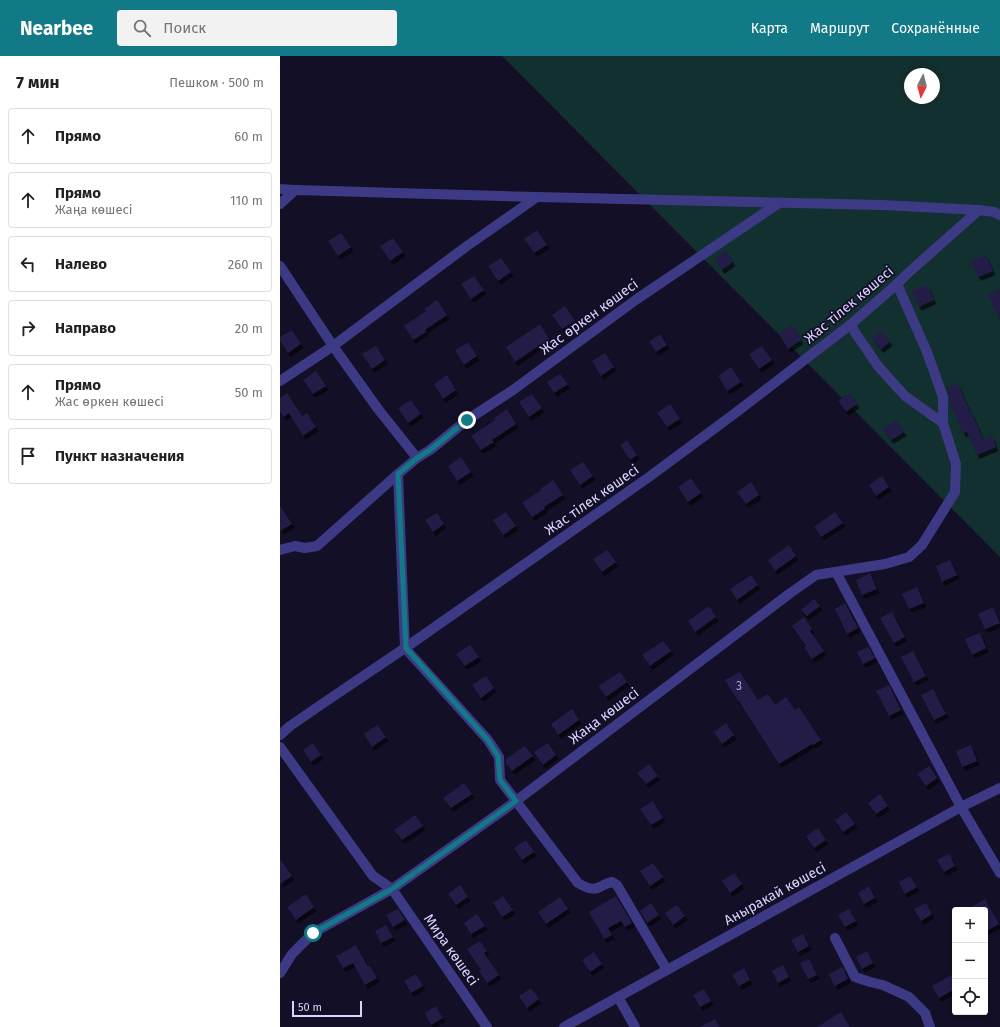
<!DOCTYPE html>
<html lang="ru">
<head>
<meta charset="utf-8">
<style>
  body { margin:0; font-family:"Fira Sans",sans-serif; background:#f2f2f2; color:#202124 }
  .controls { position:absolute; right:12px; bottom:12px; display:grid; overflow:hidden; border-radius:4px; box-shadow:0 2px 6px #0003 }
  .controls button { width:36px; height:36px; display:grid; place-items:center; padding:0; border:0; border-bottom:1px solid #e0e0e0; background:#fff; color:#202124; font:20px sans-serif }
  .compass { position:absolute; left:624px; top:12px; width:36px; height:36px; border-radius:50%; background:#fff; box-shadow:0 2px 6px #0003; rotate:186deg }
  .scale { position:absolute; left:12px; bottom:10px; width:70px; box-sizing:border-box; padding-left:4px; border:2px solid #d9d4ff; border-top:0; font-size:11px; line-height:14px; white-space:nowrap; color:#d9d4ff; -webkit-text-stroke:3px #130f26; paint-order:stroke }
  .stop { position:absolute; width:12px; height:12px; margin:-9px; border:3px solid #127987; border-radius:50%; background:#fff }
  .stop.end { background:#127987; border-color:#fff; box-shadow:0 1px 4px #0008 }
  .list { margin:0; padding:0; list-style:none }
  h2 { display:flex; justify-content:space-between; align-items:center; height:52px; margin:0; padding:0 16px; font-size:17px }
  h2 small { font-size:13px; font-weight:400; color:#757577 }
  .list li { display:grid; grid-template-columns:26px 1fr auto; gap:12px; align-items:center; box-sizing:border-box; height:56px; margin:0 8px 8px; padding:0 8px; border:1px solid #e0e0e0; border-radius:4px }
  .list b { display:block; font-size:15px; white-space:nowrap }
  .list p { margin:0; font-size:13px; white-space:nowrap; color:#757577 }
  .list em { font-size:13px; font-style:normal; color:#757577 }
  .icon { flex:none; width:22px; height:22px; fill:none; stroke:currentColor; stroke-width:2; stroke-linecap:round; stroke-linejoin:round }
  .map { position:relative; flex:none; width:720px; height:971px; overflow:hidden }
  header { display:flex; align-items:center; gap:24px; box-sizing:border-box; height:56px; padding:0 20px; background:#127987; color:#fff }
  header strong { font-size:19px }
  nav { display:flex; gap:22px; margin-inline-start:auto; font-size:14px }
  .search { width:280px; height:36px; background:#f2f2f2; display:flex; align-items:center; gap:10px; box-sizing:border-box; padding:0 14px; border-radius:4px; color:#757577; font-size:15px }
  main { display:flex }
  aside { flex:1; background:#fff }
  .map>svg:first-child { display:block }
</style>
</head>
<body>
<header>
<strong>Nearbee</strong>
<div class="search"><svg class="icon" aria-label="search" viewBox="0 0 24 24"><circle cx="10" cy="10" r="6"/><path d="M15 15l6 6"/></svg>Поиск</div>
<nav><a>Карта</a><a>Маршрут</a><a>Сохранённые</a></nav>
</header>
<main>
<aside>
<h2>7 мин<small>Пешком · 500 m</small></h2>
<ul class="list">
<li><svg class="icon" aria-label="ahead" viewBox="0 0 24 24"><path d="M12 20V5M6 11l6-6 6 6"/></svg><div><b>Прямо</b></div><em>60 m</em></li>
<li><svg class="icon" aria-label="ahead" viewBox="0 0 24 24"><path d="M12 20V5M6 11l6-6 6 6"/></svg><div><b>Прямо</b><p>Жаңа көшесі</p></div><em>110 m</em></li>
<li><svg class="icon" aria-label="left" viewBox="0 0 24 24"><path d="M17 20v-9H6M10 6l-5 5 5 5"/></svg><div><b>Налево</b></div><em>260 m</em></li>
<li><svg class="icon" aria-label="right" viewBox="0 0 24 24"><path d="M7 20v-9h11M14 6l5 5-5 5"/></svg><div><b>Направо</b></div><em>20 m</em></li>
<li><svg class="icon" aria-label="ahead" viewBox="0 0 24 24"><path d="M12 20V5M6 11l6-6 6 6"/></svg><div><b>Прямо</b><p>Жас өркен көшесі</p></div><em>50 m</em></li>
<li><svg class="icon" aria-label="arrive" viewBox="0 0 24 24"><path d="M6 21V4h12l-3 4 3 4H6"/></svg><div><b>Пункт назначения</b></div></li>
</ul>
</aside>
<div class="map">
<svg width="720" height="971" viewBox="0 0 720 971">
  <defs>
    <filter id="shadow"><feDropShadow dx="2.5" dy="4" stdDeviation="0" flood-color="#0009"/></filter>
  </defs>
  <rect width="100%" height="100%" fill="#130f26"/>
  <path fill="#12302f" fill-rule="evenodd" d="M222 0H720V501ZM630 18H654V42H630Z"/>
  <g fill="#241b47" filter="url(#shadow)">
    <path d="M257 174 267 189 254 197 244 183Z"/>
    <path d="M61 177 71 191 58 200 48 185Z"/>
    <path d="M113 182 123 196 110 205 100 190Z"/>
    <path d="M446 195 453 206 442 214 435 202Z"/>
    <path d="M706 199 713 215 698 221 691 205Z"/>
    <path d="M221 202 231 216 218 225 208 210Z"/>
    <path d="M194 220 204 234 191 243 181 228Z"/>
    <path d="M647 229 654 244 639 251 632 235Z"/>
    <path d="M720 233V265L708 238Z"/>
    <path d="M157 244 167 259 145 274 146 276 133 284 124 270 146 255 144 253Z"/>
    <path d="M285 250 295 265 282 273 272 259Z"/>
    <path d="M260 268 269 283 235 306 226 291Z"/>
    <path d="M512 269 521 284 508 293 499 278Z"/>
    <path d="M12 274 21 288 8 297 0 284V281Z"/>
    <path d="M601 275 610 286 601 293 592 282Z"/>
    <path d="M380 278 387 289 376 296 369 286Z"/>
    <path d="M188 286 197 300 184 309 175 294Z"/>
    <path d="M96 290 105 304 92 313 82 298Z"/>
    <path d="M482 290 492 304 479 313 469 298Z"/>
    <path d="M325 297 334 311 321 320 312 305Z"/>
    <path d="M451 311 461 326 447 335 438 320Z"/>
    <path d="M36 315 46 330 33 338 23 324Z"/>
    <path d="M280 318 288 328 274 337 267 326Z"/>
    <path d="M167 319 176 334 163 343 154 328Z"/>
    <path d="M678 328 690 356 691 355 703 384 712 380 716 391 697 399 687 376 683 377 671 349H670L669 341 667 332Z"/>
    <path d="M7 337 22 360 27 357 36 371 23 380 9 357 4 361 0 355V342Z"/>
    <path d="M570 337 577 348 566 356 558 345Z"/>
    <path d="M252 338 262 352 249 361 239 346Z"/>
    <path d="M131 344 141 358 128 367 118 352Z"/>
    <path d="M390 348 400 363 387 371 377 357Z"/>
    <path d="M227 353 236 368 212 384 214 386 201 394 191 380 215 364 214 362Z"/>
    <path d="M616 364 624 376 611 384 603 373Z"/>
    <path d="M347 384 357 399 350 404 340 389Z"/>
    <path d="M181 401 191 416 177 425 168 410Z"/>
    <path d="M303 406 313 420 300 429 290 414Z"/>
    <path d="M602 420 609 431 596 440 589 429Z"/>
    <path d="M411 422 421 437 408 446 398 431Z"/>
    <path d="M273 424 283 439 264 451 265 453 252 461 242 447 261 434 260 433Z"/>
    <path d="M471 426 479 439 466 448 457 436Z"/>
    <path d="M0 450 12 468 0 475Z"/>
    <path d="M226 456 236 470 223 479 213 464Z"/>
    <path d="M555 456 563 467 541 481 534 471Z"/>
    <path d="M157 457 164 468 153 476 145 464Z"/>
    <path d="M509 489 516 500 495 515 488 504Z"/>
    <path d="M327 494 336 506 322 516 313 503Z"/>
    <path d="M670 504 677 519 662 526 656 510Z"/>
    <path d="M590 517 597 533 582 539 576 524Z"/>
    <path d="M471 519 478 529 457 544 450 533Z"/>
    <path d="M637 531 644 547 629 553 622 538Z"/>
    <path d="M534 543 540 550 527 560 521 554Z"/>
    <path d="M565 547 578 572 567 578 555 553Z"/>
    <path d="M429 550 436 561 415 576 408 565Z"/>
    <path d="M713 551 720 567 705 573 698 558Z"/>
    <path d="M612 556 625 581 614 587 600 562Z"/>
    <path d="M524 561 532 573 530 575 544 595 532 603 524 591 526 590 512 570Z"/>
    <path d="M700 577 706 592 692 599 685 583Z"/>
    <path d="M383 585 391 595 370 610 362 599Z"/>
    <path d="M190 589 199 601 185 610 176 598Z"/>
    <path d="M588 591 595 602 583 608 577 596Z"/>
    <path d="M633 595 646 620 634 626 621 601Z"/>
    <path d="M340 616 347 626 326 641 318 630Z"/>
    <path d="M460 616 478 644 488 638 495 649 506 641 515 654 519 651 541 684 533 689 532 688 499 708 459 645H458L445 624Z"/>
    <path d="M206 620 214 632 201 642 192 629Z"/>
    <path d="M609 629 621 654 609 660 596 635Z"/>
    <path d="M653 633 666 658 654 664 641 639Z"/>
    <path d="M292 653 299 664 278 679 271 668Z"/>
    <path d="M446 667 454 679 442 688 434 676Z"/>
    <path d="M97 669 106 681 92 691 84 678Z"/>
    <path d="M33 687 41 699 31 706 23 694Z"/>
    <path d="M268 687 276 699 263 709 254 696Z"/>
    <path d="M691 689 697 705 682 711 676 695Z"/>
    <path d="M245 690 253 700 232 715 226 707V703Z"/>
    <path d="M369 708 378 720 366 728 357 717Z"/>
    <path d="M649 710 657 722 646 730 637 718Z"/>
    <path d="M184 727 192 738 171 752 163 742Z"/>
    <path d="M600 738 608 750 596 758 588 747Z"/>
    <path d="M373 745 383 762 371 769 360 753Z"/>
    <path d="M566 756 575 768 563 776 555 764Z"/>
    <path d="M135 759 143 770 122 784 114 774Z"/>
    <path d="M538 772 546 784 534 792 526 780Z"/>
    <path d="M246 784 254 796 242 804 234 792Z"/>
    <path d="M669 798 675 810 664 816 657 804Z"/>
    <path d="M0 803 12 820 0 828Z"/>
    <path d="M373 807 383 821 370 830 360 815Z"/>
    <path d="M454 817 462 828 450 837 442 825Z"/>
    <path d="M630 820 637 831 625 838 619 826Z"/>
    <path d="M180 829 188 841 176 849 168 838Z"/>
    <path d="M589 830 595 842 584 848 578 837Z"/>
    <path d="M26 838 34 851 16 864 7 851Z"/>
    <path d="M223 840 233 854 222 861 213 847Z"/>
    <path d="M336 840 352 867 345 871 341 865 328 872 332 879 324 883 309 856Z"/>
    <path d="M280 841 288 853 266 868 258 856Z"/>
    <path d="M705 843 719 868 705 876V854H686Z"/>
    <path d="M371 847 379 859 367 867 360 855Z"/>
    <path d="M646 847 652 858 641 865 634 853Z"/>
    <path d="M397 849 405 860 393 869 385 857Z"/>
    <path d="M118 853 125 864 113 871 106 859Z"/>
    <path d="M569 853 576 865 565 871 558 859Z"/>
    <path d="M197 858 205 870 191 878 184 867Z"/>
    <path d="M106 869 113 881 101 887 95 875Z"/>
    <path d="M523 878 529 890 518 896 511 884Z"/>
    <path d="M200 885 207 895 204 897 219 919 207 927 199 915 201 914 187 893Z"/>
    <path d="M76 889 88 911 90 910 97 922 85 929 73 907 63 912 56 900Z"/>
    <path d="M587 895 593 907 582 913 576 901Z"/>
    <path d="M314 896 322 908 310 916 302 904Z"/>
    <path d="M529 903 537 919 528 923 520 907Z"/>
    <path d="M503 909 509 921 498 927 492 915Z"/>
    <path d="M563 911 568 923 555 930 549 918Z"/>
    <path d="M464 912 470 924 459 930 452 919Z"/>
    <path d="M675 917V933L659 942 652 930Z"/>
    <path d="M136 918 143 930 131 937 124 925Z"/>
    <path d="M251 932 259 943 247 952 239 940Z"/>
    <path d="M424 933 431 945 420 951 413 939Z"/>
    <path d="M156 950 163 962 151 969 145 957Z"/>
    <path d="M561 956 570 971H537Z"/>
    <path d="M435 963 440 971H420Z"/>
  </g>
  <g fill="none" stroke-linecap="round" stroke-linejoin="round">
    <g stroke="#3d3a85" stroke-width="10">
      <path d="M0 133 15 134"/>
      <path d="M0 148 15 134 257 141 602 149 699 154 714 156 720 159"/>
      <path d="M0 210 53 290 98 353 137 402 118 418 125 592 208 684 219 701 220 724 298 827C305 831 312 835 320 831 325 828 326 827 332 826L337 829 387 914"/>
      <path d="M570 269 598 310 625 340 663 367"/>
      <path d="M0 325 53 290 187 190 257 141"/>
      <path d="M137 402 150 394 187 364 233 334 357 243 499 147"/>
      <path d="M0 494 15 490 25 492 37 490 118 418"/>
      <path d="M556 516 681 751 720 817"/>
      <path d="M0 679 10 670 42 648 125 592 369 421 454 358 570 269 617 228 628 217 699 154"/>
      <path d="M0 691 93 820 112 833 207 971"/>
      <path d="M555 882 575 921 590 926 603 929 629 941 645 957 650 971"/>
      <path d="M0 917 12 898 33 877 112 833 236 745 509 538 536 519 605 508 629 501 642 489 675 436 676 408 663 367V341L647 296 617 228"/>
      <path d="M338 941 355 971"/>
      <path d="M284 971 681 751 720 732"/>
    </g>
  </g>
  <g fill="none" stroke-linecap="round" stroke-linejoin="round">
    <path stroke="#127987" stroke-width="5" d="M33 877 112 833 236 745 220 724 218 700 208 684 126 592 118 418 137 402 150 394 187 364"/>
  </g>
  <g text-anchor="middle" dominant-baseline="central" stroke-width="3.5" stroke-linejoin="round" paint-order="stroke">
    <g font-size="12" fill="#aca6d1">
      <text x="459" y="630">3</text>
    </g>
    <g font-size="14" fill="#d9d4ff" stroke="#130f26">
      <text transform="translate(569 249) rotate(-40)">Жас тілек көшесі</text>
      <text transform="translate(309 261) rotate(-36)">Жас өркен көшесі</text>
      <text transform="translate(312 444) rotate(-35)">Жас тілек көшесі</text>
      <text transform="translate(324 660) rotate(-37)">Жаңа көшесі</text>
      <text transform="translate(495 838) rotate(-29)">Аныракай көшесі</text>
      <text transform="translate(171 894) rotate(55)">Мира көшесі</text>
    </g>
  </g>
</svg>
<div class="controls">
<button>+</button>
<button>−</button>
<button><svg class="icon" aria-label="locate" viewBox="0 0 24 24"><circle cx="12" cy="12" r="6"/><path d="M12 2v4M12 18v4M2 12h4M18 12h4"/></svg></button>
</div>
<svg class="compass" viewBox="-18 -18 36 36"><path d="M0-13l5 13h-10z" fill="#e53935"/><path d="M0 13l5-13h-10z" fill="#757577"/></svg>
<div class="scale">50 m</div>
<div class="stop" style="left:33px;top:877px"></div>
<div class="stop end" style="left:187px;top:364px"></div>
</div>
</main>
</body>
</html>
